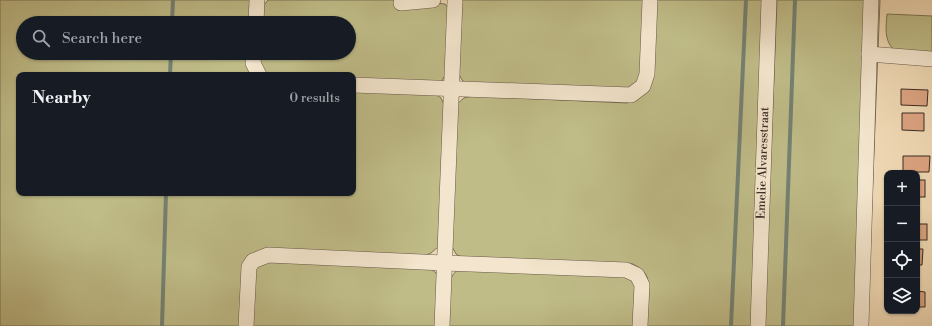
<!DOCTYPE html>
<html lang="en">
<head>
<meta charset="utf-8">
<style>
  body { margin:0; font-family:"Libre Bodoni",serif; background:#20242c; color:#f1f3f6 }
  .controls { position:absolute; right:12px; bottom:12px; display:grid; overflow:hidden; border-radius:8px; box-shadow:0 1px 3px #0004 }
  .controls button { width:36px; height:36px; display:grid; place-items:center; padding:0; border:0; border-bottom:1px solid #363941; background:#171b24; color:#f1f3f6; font:20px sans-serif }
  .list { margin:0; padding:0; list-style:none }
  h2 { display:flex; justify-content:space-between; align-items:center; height:52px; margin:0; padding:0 16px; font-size:17px }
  h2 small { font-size:13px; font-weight:400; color:#9ea1a6 }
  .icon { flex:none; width:22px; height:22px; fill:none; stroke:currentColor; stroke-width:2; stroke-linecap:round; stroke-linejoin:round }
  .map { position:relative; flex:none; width:932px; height:326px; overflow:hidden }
  .search { position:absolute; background:#171b24; box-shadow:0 1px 3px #0004; left:16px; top:16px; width:340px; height:44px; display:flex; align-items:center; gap:10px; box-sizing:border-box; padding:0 14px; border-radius:22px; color:#9ea1a6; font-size:15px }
  .panel { position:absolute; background:#171b24; box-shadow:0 1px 3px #0004; left:16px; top:72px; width:340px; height:124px; border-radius:8px }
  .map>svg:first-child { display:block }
</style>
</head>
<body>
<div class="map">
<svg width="932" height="326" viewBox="0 0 932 326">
  <rect width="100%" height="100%" fill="#eed8b3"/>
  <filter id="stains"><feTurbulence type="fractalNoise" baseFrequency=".005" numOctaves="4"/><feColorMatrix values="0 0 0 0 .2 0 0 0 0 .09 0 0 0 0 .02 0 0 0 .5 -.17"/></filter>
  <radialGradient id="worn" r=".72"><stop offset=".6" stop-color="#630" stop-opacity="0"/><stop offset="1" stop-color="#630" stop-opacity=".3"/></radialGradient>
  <g fill="#bfbc88" stroke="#7c7456">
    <path d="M0 0H251L249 23H23V53H247L253 75H19V193H353V91L435 94 441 98 445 107 438 247 431 253 421 257 267 249 255 252 247 257 240 326H0Z"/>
    <path d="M268 0H398L445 4 449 9 447 71 442 81 353 80V75H269C261 68 259 63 260 53H349V23H261C262 14 262 6 268 0Z"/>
    <path d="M461 0H644L642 75 638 83 629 90 468 84 462 80 459 74Z"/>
    <path d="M655 0H762L751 326H646C647 312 651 290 647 277 645 271 638 267 633 264L464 259 456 254 451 245 457 104 464 98 472 96 627 103 638 98Z"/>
    <path d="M777 0H880L867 326H764Z"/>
    <path d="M887 14 932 16V52L893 49C884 39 886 27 887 14Z"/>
    <path d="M261 262 430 268 436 273 438 280 437 326H251L256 267Z"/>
    <path d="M458 269 624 275 633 279 637 288 636 326H448L450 285 452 276Z"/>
  </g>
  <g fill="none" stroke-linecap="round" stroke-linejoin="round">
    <g stroke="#748273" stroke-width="4">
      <path d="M172 23 173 0"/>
      <path d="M170 75 171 53"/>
      <path d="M162 326 166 193"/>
      <path d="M731 326 746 0"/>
      <path d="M783 326 795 0"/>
    </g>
  </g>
  <g fill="#dba380" stroke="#3a2c25">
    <path d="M901 89 928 90 927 106 901 105Z"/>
    <path d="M902 113H924V131L902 130Z"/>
    <path d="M903 156H930L929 172H903Z"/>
    <rect x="917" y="180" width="8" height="17"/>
    <rect x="917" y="224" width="10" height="16"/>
    <path d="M917 249H923L922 265H917Z"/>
    <path d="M917 291 925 292V307H917Z"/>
  </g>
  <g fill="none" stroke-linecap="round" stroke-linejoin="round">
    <defs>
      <g id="minor">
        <path d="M401 3 433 0"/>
        <path d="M256 23 257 0"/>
        <path d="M254 53 253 63 259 75"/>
        <path d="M869 54 932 59"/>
        <path d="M353 85 631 95 643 86 647 74 650 0"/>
        <path d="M246 326 249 267 253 261 268 255 444 263 626 270 637 275 642 285 640 326"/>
        <path d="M442 326 455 0"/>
        <path d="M758 326 769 0"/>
        <path d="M861 326 871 0"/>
      </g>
    </defs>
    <use href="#minor" stroke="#675748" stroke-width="16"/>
    <use href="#minor" stroke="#f4e6ce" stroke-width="15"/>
  </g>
  <g text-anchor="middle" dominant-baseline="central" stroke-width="3" stroke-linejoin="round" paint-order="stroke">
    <g font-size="12" fill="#3a2c25" stroke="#f4e6ce">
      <text transform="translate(763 163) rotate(-88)">Emelie Alvaresstraat</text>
    </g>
  </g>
  <rect width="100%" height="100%" filter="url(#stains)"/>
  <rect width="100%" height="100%" fill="url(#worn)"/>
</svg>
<div class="controls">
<button>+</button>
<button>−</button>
<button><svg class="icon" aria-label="locate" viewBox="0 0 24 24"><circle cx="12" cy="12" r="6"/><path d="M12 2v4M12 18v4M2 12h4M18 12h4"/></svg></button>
<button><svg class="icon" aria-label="layers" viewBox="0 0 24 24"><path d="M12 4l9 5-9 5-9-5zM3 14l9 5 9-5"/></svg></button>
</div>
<div class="search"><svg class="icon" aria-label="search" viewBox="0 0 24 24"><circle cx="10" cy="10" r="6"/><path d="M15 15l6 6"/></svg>Search here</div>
<section class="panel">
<h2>Nearby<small>0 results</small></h2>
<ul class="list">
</ul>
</section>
</div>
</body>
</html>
